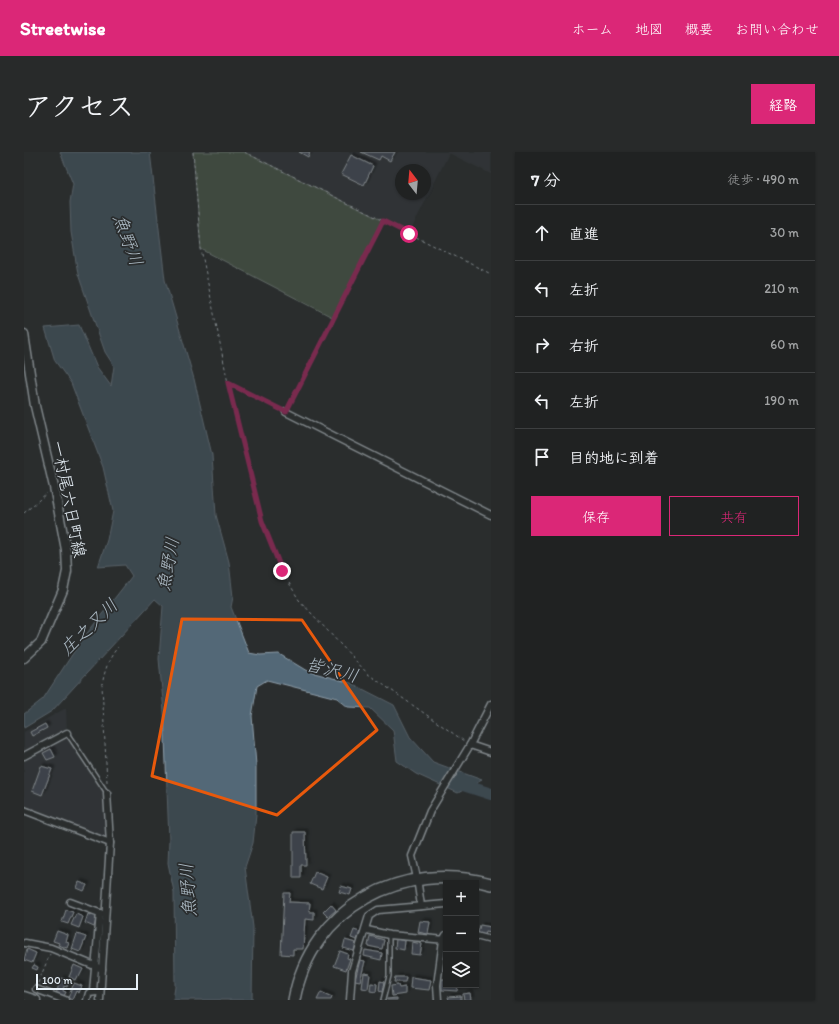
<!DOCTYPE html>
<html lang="ja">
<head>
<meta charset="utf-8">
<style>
  body { margin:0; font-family:Itim,"Klee One",sans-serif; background:#282a2a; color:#f1f3f6 }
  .controls { position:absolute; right:12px; bottom:12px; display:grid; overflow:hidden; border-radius:0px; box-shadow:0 1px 3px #0004 }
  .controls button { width:36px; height:36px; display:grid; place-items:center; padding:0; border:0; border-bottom:1px solid #3d3f40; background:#202222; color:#f1f3f6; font:20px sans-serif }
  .compass { position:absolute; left:371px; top:12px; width:36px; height:36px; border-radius:50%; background:#202222; box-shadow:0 1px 3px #0004; rotate:344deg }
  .scale { position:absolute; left:12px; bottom:10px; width:102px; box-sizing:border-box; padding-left:4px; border:2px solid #e8f1f8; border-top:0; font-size:11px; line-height:14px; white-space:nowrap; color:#e8f1f8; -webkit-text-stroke:3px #2a2d2e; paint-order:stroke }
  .stop { position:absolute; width:12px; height:12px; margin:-9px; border:3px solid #db2777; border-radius:50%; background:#fff }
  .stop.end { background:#db2777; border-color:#fff; box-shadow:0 1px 4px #0008 }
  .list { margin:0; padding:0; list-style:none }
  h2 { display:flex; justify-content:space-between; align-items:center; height:52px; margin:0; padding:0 16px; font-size:17px }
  h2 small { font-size:13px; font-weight:400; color:#a2a4a5 }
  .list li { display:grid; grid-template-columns:26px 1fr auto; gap:12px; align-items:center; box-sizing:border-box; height:56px; padding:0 16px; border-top:1px solid #3d3f40 }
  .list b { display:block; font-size:15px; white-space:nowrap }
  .list em { font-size:13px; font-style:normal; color:#a2a4a5 }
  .actions { display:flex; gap:8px; padding:12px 16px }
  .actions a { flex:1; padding:9px 0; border:1px solid #db2777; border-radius:0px; text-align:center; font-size:14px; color:#db2777 }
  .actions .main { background:#db2777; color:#fff }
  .icon { flex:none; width:22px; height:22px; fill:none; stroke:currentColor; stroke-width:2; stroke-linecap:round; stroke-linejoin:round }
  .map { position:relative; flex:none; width:467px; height:848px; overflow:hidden; border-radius:0px }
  header { display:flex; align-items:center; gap:24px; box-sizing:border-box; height:56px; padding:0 20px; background:#db2777; color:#fff }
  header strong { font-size:19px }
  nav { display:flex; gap:22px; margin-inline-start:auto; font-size:14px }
  .intro { display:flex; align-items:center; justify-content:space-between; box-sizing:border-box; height:96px; padding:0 24px }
  h1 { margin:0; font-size:28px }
  .button { padding:10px 18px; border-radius:0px; background:#db2777; color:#fff; font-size:14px; font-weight:700 }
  main { display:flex; gap:24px; padding:0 24px }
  aside { flex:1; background:#202222; border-radius:0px; box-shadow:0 1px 3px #0004 }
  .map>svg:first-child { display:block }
</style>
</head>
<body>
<header>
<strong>Streetwise</strong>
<nav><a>ホーム</a><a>地図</a><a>概要</a><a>お問い合わせ</a></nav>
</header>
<div class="intro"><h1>アクセス</h1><a class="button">経路</a></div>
<main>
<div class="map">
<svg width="467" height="848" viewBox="0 0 467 848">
  <defs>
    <filter id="shadow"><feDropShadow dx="3" dy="-3" stdDeviation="1" flood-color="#0009"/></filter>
  </defs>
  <rect width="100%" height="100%" fill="#2a2d2e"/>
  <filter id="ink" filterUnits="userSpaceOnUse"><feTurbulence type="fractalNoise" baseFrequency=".025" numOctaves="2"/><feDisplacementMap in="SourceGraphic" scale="8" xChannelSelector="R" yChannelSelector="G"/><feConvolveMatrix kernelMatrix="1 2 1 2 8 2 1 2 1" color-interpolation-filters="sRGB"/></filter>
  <g filter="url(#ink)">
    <g fill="#383b41" fill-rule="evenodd">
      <path d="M220 0H467V22L425 1 385 82ZM377 18H401V42H377Z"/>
      <path d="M42 556 43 581 83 641 86 691 0 658V580Z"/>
    </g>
    <path fill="#5a6c56" stroke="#a1aea7" d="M169 0H220L359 69 310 166 177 97Z"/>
    <path fill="#536877" stroke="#8f9fab" d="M36 0H126L141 128 170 227 188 303 192 363 205 410 209 445 207 455 225 501 236 503 255 502 283 519 327 531 370 553 386 585 409 610 458 628 434 641 392 622 373 609 369 578 346 556 324 555 313 546 243 528 233 534 228 564 232 613V663L229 691 221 715 229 775 228 848H149L151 835 150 740 144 711 145 689 140 560 135 507 139 454 131 447 28 559 0 576V562L19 547 57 489 108 424 101 413 74 415 83 388 89 359 79 315 47 231 31 209 21 176 55 173 73 215 87 234 90 214 81 200 54 122 47 80 46 50 49 32Z"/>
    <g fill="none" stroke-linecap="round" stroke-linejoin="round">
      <path stroke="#536877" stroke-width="12" d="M430 630 467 642"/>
    </g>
    <g fill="#575c6d" stroke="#e8f1f8" filter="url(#shadow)">
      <path d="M275 0H286L284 5Z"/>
      <path d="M337 0H371L366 9 357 4 355 8Z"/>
      <path d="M327 3 349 14 340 33 317 22Z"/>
      <path d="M21 572 23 576 8 584 6 580Z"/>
      <path d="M27 597 31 605 23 608 19 601Z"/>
      <path d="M17 614 28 617 18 643 8 639Z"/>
      <path d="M269 680H281L282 713H277V726H269Z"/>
      <path d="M291 720 303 725 298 737 286 732Z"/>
      <path d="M55 730 63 733 60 739 53 736Z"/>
      <path d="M317 734 328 737 326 743 315 740Z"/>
      <path d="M260 741H266L265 750 286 751 285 760H290V768L281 767 279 797H269V803L257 802Z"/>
      <path d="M307 752 312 758 304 765 299 760Z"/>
      <path d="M42 758 49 760 44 772 38 770Z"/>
      <path d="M52 762 59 765 55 776 47 773Z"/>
      <path d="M64 762 73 765 70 775 61 771Z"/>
      <path d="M396 769 406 770 404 782 394 780Z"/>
      <path d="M456 773 467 775V780L462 779 461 783 454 781Z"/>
      <path d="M330 778 336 780 333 788 327 786Z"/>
      <path d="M33 779 44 783 42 790 45 791 43 796 34 793 35 791 29 789Z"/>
      <path d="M53 782 62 785 56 800 48 797Z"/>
      <path d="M346 784 360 788 358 797 344 794Z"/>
      <path d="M372 787 381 789 380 798 371 796Z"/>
      <path d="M321 788 332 791 330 799 319 796Z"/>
      <path d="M388 790 398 792 396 803 387 802Z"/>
      <path d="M3 797 12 801 8 811 0 808Z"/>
      <path d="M341 798 358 801 357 808 340 804Z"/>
      <path d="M316 799 324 802 323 806 326 807 322 818 310 814Z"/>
      <rect x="420" y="801" width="2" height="12"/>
      <path d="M336 808 341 809 336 829 331 828Z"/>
      <path d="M10 813 14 815 13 818 8 816Z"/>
      <path d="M50 813 59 817 55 825 53 824 51 828 45 825Z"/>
      <path d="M340 821 346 822 344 837 338 836Z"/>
      <path d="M371 825H382L381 830H370Z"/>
      <path d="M387 825 407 828 405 838 386 836Z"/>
      <path d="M37 826 45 829 43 835 40 834 39 839 42 840 40 844 32 842Z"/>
      <path d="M418 827H422V833H434L433 839 418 838Z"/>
      <path d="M356 829 360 830 358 840 355 839Z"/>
      <path d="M50 831 58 834 55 841 52 839 48 848 44 846Z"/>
      <path d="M347 831 353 832 352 840 346 839Z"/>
      <path d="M374 833 375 836 381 835V842L368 844 367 834Z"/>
      <path d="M297 840 308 845 307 848H293Z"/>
      <path d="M446 841 447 848H440L439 842Z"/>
      <path d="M437 844V848H425L424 845Z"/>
      <path d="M373 846V848H363V847Z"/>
    </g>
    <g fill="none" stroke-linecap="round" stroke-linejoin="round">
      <defs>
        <g id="lane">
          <path d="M43 581 83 641"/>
          <path d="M359 848 365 824V783"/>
        </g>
        <g id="street">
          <path d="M262 260 467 363"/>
          <path d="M446 593 467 600"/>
          <path d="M0 604 43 581"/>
          <path d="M0 658 86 691"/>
          <path d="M46 750 78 762"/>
          <path d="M397 754 393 726 388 704 406 659 446 593 467 552"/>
          <path d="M343 778 365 783 422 788"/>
          <path d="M452 784 467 788"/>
          <path d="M1 791 27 796 78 817"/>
          <path d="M12 837 41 848"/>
          <path d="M69 839 76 761"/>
          <path d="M63 848 65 841 73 840"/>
          <path d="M76 848 86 691 83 641"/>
          <path d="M326 848 328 819 345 764 354 758 422 752"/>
          <path d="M414 848 413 833 419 788 422 783"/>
        </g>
        <g id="secondary">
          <path d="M0 182 11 254 30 335 42 398 43 419 39 438 17 490 0 506"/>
          <path d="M0 844 12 848"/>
        </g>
        <path id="highway" d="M270 848C287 755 379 707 467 732"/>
      </defs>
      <use href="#lane" stroke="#e8f1f8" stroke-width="6"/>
      <use href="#street" stroke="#e8f1f8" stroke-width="9"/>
      <use href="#secondary" stroke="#e8f1f8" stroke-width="11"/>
      <use href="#highway" stroke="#e8f1f8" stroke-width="14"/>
      <g stroke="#e8f1f8" stroke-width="1" stroke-dasharray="3 3" stroke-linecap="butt">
        <path d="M169 0 177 97 204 231 238 369 258 419 275 448 344 522 440 589"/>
        <path d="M220 0 467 122"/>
        <path d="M205 232 255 257"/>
        <path d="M265 255 359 69"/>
        <path d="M0 361 23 341"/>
        <path d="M83 630 78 533C81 518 84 507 94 495"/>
        <path d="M14 831 26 802"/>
      </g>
      <use href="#lane" stroke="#2a2d2e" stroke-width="3"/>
      <use href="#street" stroke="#2a2d2e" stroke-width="6"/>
      <use href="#secondary" stroke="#2a2d2e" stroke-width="8"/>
      <use href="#highway" stroke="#2a2d2e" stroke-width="11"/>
    </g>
  </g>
  <g fill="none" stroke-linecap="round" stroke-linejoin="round" filter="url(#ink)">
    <path stroke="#db2777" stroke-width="5" d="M258 419 238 369 204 231 262 260 359 69 385 82"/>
  </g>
  <path d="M0 0H467V848H0ZM158 467 278 468 353 578 253 663 128 624Z" fill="#2a2d2e" fill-opacity=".55" fill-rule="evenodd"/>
  <path fill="none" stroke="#e8590c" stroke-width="3" stroke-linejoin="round" d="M158 467 278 468 353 578 253 663 128 624Z"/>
  <g text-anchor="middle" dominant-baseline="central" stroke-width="3.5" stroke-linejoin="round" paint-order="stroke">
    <g font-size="17" fill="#e8f1f8" stroke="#2a2d2e">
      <text transform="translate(45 347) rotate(79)">一村尾六日町線</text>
    </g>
    <g font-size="18" font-style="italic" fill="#acbac4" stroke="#2a2d2e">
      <text transform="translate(104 88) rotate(70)">魚野川</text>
      <text transform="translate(144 412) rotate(-79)">魚野川</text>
      <text transform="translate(65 475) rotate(-44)">庄之又川</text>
      <text transform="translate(308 518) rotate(14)">皆沢川</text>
      <text transform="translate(164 738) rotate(-94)">魚野川</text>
    </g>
  </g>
</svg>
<div class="controls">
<button>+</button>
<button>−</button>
<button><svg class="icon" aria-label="layers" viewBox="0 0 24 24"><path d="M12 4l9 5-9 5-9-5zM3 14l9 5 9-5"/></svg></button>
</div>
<svg class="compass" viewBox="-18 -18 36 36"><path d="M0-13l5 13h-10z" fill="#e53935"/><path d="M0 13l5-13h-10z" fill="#a2a4a5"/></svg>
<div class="scale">100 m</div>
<div class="stop" style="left:385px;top:82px"></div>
<div class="stop end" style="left:258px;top:419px"></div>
</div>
<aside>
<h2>7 分<small>徒歩 · 490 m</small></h2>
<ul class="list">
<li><svg class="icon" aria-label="ahead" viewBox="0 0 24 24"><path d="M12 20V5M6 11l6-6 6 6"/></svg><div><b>直進</b></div><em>30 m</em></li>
<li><svg class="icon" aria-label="left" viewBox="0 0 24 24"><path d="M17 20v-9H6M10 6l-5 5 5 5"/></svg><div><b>左折</b></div><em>210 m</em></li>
<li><svg class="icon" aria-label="right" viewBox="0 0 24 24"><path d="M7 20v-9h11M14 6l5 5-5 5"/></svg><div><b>右折</b></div><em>60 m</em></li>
<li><svg class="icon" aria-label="left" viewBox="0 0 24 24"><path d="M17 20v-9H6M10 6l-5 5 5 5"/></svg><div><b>左折</b></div><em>190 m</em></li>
<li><svg class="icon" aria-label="arrive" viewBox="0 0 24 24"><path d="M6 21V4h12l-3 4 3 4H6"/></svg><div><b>目的地に到着</b></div></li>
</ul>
<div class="actions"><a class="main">保存</a><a>共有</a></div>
</aside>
</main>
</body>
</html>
